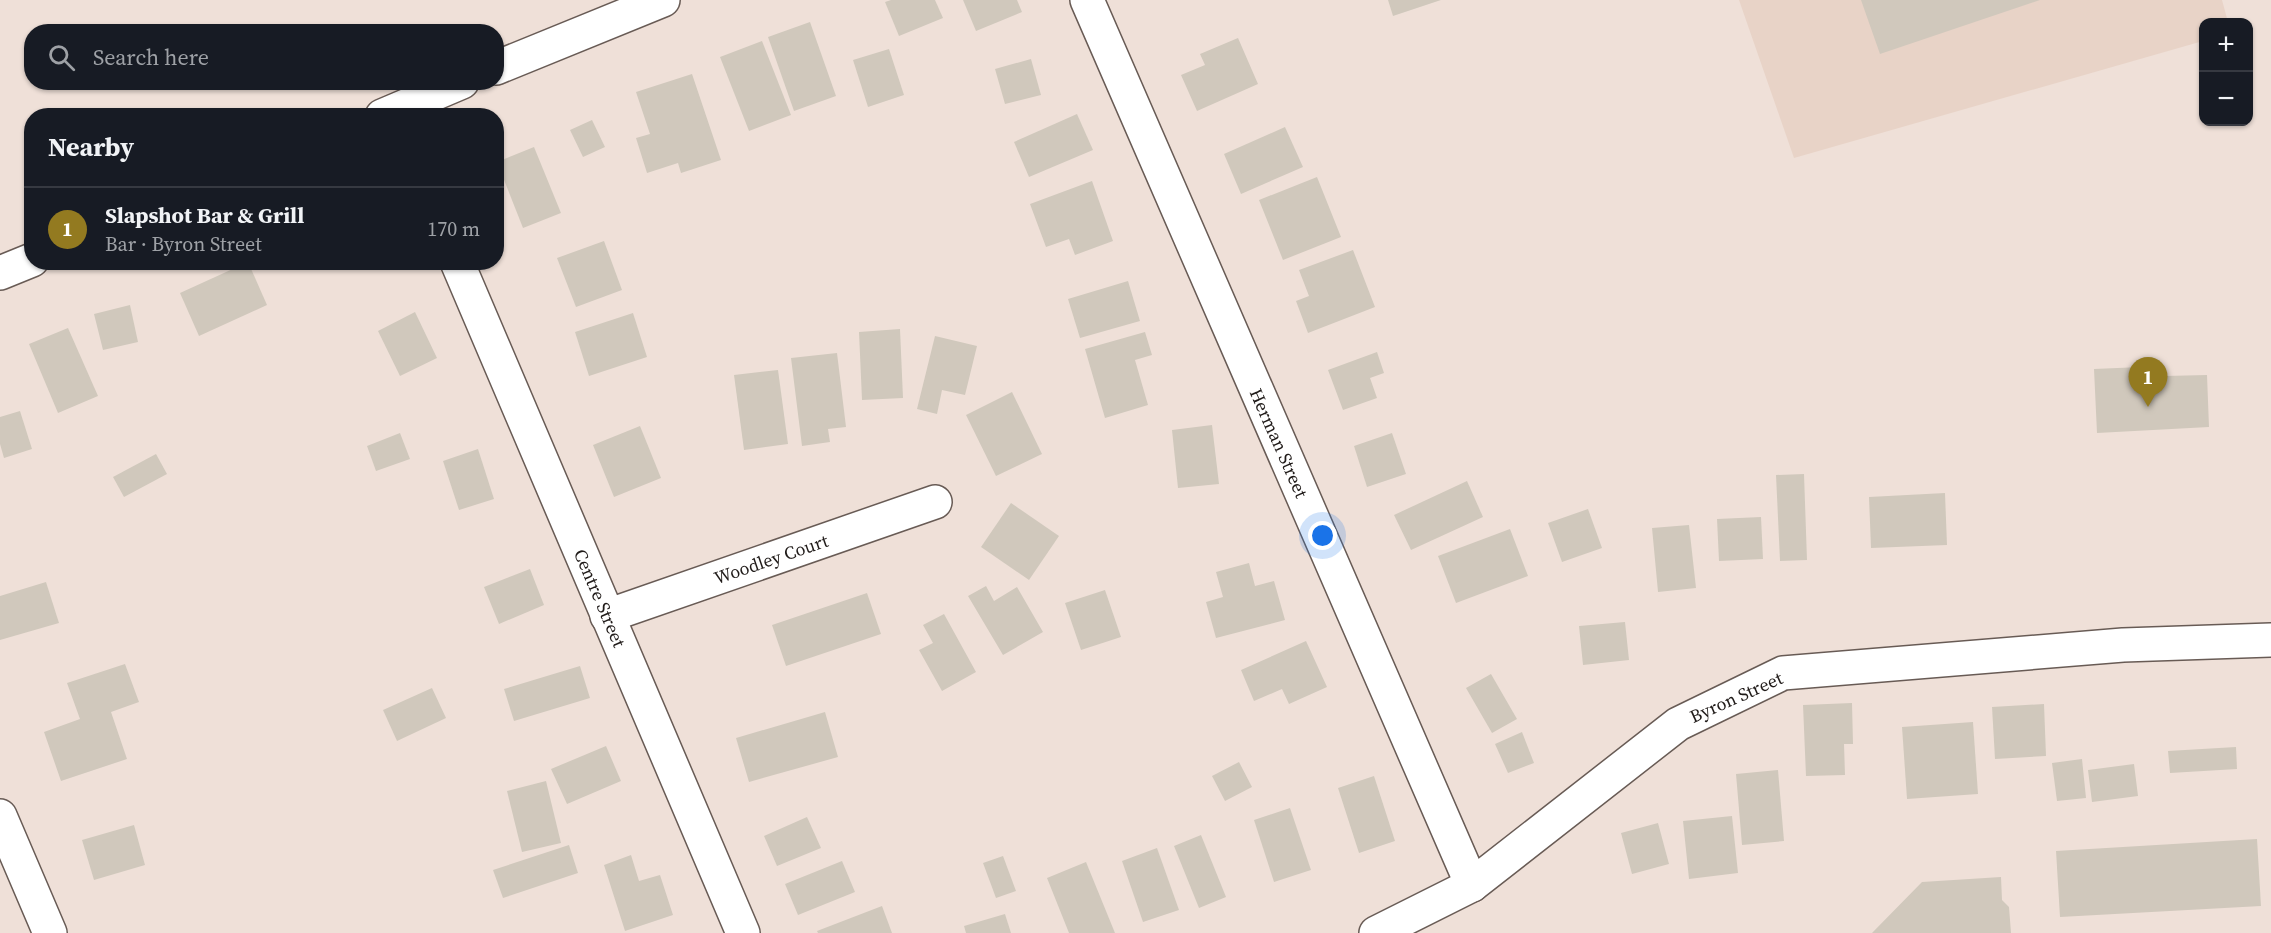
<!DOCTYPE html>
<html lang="en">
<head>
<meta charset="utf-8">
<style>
  body { margin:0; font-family:"Source Serif 4",serif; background:#20242c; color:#f1f3f6 }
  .controls { position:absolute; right:18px; top:18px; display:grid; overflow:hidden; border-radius:12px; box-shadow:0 2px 4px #0004 }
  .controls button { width:54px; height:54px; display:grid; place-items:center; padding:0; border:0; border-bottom:2px solid #363941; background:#171b24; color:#f1f3f6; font:30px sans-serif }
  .you { position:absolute; left:1323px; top:536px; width:21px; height:21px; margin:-15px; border:4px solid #fff; border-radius:50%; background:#1a73e8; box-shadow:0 0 0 9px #1a73e833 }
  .badge { display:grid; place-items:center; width:39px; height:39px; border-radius:50%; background:#937a20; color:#fff; font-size:20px; font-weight:700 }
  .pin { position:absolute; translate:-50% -50px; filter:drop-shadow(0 2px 3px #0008) }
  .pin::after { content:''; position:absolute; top:32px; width:21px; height:18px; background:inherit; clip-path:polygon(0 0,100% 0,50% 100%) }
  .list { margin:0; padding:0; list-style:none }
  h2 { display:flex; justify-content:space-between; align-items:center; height:78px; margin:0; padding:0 24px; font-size:26px }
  h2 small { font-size:20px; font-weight:400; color:#9ea1a6 }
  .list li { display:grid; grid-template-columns:39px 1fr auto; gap:18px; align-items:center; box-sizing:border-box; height:84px; padding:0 24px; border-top:2px solid #363941 }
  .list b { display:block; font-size:22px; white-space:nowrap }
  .list p { margin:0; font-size:20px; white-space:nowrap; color:#9ea1a6 }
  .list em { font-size:20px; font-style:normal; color:#9ea1a6 }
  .icon { flex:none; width:33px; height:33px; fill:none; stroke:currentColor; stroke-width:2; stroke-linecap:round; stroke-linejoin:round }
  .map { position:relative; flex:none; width:2271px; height:933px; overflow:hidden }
  .search { position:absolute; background:#171b24; box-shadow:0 2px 4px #0004; left:24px; top:24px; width:480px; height:66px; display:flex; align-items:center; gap:15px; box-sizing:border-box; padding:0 21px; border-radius:24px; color:#9ea1a6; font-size:22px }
  .panel { position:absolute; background:#171b24; box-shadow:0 2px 4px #0004; left:24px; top:108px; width:480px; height:162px; border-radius:24px }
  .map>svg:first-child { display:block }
</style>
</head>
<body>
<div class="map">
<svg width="2271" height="933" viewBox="0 0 2271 933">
  <rect width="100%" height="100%" fill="#efe0d8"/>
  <path fill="#e8d3c7" d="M1739 0H2222L2228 22H2204L2203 41 1794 158Z"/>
  <g fill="#d0c8bc">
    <path d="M891 0H935L943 18 899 36 885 2Z"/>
    <path d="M963 0H1017L1022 12 976 31Z"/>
    <path d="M1388 0H1441L1393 16Z"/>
    <path d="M1861 0H2040L1880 54Z"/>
    <path d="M810 22 836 96 794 111 768 37Z"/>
    <path d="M1238 38 1258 84 1197 111 1181 75 1205 65 1200 54Z"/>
    <path d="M762 41 791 115 749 131 720 57Z"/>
    <path d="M889 49 904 95 868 107 853 60Z"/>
    <path d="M1031 59 1041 95 1005 104 995 69Z"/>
    <path d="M692 74 721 160 681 173 678 163 647 173 636 138 650 134 636 92Z"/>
    <path d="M1077 114 1093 150 1029 177 1014 142Z"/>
    <path d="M592 120 605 147 583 157 570 130Z"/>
    <path d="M1285 127 1303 167 1241 194 1224 154Z"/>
    <path d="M534 147 561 213 523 228 497 162Z"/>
    <path d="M1317 177 1341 237 1283 260 1259 200Z"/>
    <path d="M1092 181 1113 241 1075 255 1069 239 1046 247 1030 204Z"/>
    <path d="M604 241 622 290 576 307 557 258Z"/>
    <path d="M1353 250 1375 307 1308 333 1296 301 1309 296 1299 270Z"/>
    <path d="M248 262 267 305 199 336 180 293Z"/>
    <path d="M1128 281 1140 321 1080 338 1068 299Z"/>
    <path d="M130 305 138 342 103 350 94 314Z"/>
    <path d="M415 312 437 358 400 376 378 331Z"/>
    <path d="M633 313 647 357 589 376 575 332Z"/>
    <path d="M68 328 98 396 58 413 29 344Z"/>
    <path d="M900 329 903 398 862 400 859 332Z"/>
    <path d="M1145 332 1152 355 1135 360 1148 405 1105 418 1085 349Z"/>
    <path d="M935 336 977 346 965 395 942 390 937 414 917 409Z"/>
    <path d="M1377 352 1384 373 1370 378 1377 398 1343 410 1328 370Z"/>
    <path d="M837 353 846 427 828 429 830 442 802 446 791 358Z"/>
    <path d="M2164 366 2165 376 2207 375 2209 427 2097 433 2094 369Z"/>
    <path d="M778 370 788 444 744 450 734 375Z"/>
    <path d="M1012 392 1042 454 996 476 966 415Z"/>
    <path d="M20 411 32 449 4 458 0 444V417Z"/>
    <path d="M1212 425 1219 484 1178 488 1172 430Z"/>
    <path d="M640 426 661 478 614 497 593 445Z"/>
    <path d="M400 433 410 459 376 471 367 446Z"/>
    <path d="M1392 433 1406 474 1367 487 1354 446Z"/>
    <path d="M478 449 494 499 459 510 443 461Z"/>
    <path d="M156 454 167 474 124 497 113 477Z"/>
    <path d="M1804 474 1807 560 1780 561 1776 475Z"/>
    <path d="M1467 481 1483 517 1411 550 1394 515Z"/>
    <path d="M1945 493 1947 545 1871 548 1869 497Z"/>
    <path d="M1011 503 1059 536 1029 580 981 547Z"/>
    <path d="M1588 509 1602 548 1562 562 1548 523Z"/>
    <path d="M1761 517 1763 559 1719 561 1717 519Z"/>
    <path d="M1689 525 1696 588 1658 592 1652 528Z"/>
    <path d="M1510 529 1528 576 1456 603 1438 556Z"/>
    <path d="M1249 563 1255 586 1274 581 1285 620 1216 638 1206 602 1223 597 1216 572Z"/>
    <path d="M530 569 544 605 499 624 484 587Z"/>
    <path d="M46 582 59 623 0 640V596Z"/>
    <path d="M986 586 994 601 1017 587 1043 632 1003 655 968 596Z"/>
    <path d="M1105 590 1121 637 1081 650 1065 603Z"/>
    <path d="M867 593 881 634 786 666 772 625Z"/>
    <path d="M944 614 976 672 942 691 919 650 933 643 923 625Z"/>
    <path d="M1625 622 1629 660 1583 665 1579 626Z"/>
    <path d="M1306 641 1327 687 1289 704 1282 689 1254 701 1241 670Z"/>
    <path d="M125 664 139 702 111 712 127 759 61 781 44 732 80 719 67 683Z"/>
    <path d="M580 666 590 698 514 721 504 689Z"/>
    <path d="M1491 674 1517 719 1492 733 1466 688Z"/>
    <path d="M432 688 446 718 397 741 383 710Z"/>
    <path d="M1852 703 1853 744H1844L1845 775 1806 776 1803 705Z"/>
    <path d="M2044 704 2046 756 1995 759 1992 707Z"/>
    <path d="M825 712 838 757 749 782 736 738Z"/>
    <path d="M1973 722 1978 794 1907 799 1902 727Z"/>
    <path d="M1522 732 1534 763 1508 773 1495 744Z"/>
    <path d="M606 746 621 781 567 804 551 769Z"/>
    <path d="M2236 747 2237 769 2170 773 2168 751Z"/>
    <path d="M2082 759 2086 798 2057 801 2052 763Z"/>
    <path d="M1239 762 1252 787 1225 801 1212 776Z"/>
    <path d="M2134 764 2138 796 2092 802 2088 770Z"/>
    <path d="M1778 770 1784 841 1742 845 1736 774Z"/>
    <path d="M1374 776 1395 841 1359 853 1338 788Z"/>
    <path d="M546 781 561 843 522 852 507 791Z"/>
    <path d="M1290 808 1311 870 1274 882 1254 820Z"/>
    <path d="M1732 816 1738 873 1689 879 1683 821Z"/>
    <path d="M807 817 821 848 777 866 764 836Z"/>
    <path d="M1658 823 1669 864 1632 874 1621 833Z"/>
    <path d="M134 825 145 865 94 880 82 840Z"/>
    <path d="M1201 835 1226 897 1199 908 1174 846Z"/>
    <path d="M2257 839 2261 906 2060 917 2056 851Z"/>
    <path d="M569 845 578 873 503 898 493 870Z"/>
    <path d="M1157 848 1179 910 1143 922 1122 861Z"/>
    <path d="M631 855 639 881 660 875 673 915 625 931 604 865Z"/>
    <path d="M1003 856 1016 891 996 898 983 863Z"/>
    <path d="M842 861 855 892 798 915 785 884Z"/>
    <path d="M1086 862 1115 933H1069L1047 878Z"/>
    <path d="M2001 877 2002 900 2009 907 2011 933H1872L1922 882Z"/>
    <path d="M882 906 892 933H818L817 931Z"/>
    <path d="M1005 914 1011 933H966L964 926Z"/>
  </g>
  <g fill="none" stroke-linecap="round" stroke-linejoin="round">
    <defs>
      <g id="street">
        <path d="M1087 0 1472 885"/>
        <path d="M457 262 743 933"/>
        <path d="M607 616 935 502"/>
        <path d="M0 816 50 933"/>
        <path d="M1376 933 1472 885 1678 724 1783 673 2123 645 2271 640"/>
      </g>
      <g id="secondary">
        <path d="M496 68 663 0"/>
        <path d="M382 116 462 82"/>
        <path d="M0 273 32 260"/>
      </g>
    </defs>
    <use href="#street" stroke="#685b55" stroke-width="36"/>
    <use href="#secondary" stroke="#685b55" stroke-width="36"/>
    <use href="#street" stroke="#fff" stroke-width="33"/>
    <use href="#secondary" stroke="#fff" stroke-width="33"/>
  </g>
  <g text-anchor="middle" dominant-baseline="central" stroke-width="5" stroke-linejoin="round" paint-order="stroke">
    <g font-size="18" fill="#201b19" stroke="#fff">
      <text transform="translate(1279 443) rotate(66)">Herman Street</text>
      <text transform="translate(771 559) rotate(-19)">Woodley Court</text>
      <text transform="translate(600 598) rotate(67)">Centre Street</text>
      <text transform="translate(1736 697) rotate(-24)">Byron Street</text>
    </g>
  </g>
</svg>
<div class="controls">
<button>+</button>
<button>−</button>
</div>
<div class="you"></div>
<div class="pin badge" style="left:2148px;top:407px">1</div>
<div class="search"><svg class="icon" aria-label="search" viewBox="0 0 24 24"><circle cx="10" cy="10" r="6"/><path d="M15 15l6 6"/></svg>Search here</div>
<section class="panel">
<h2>Nearby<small></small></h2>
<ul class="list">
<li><span class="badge">1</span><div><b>Slapshot Bar &amp; Grill</b><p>Bar · Byron Street</p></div><em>170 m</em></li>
</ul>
</section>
</div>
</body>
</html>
